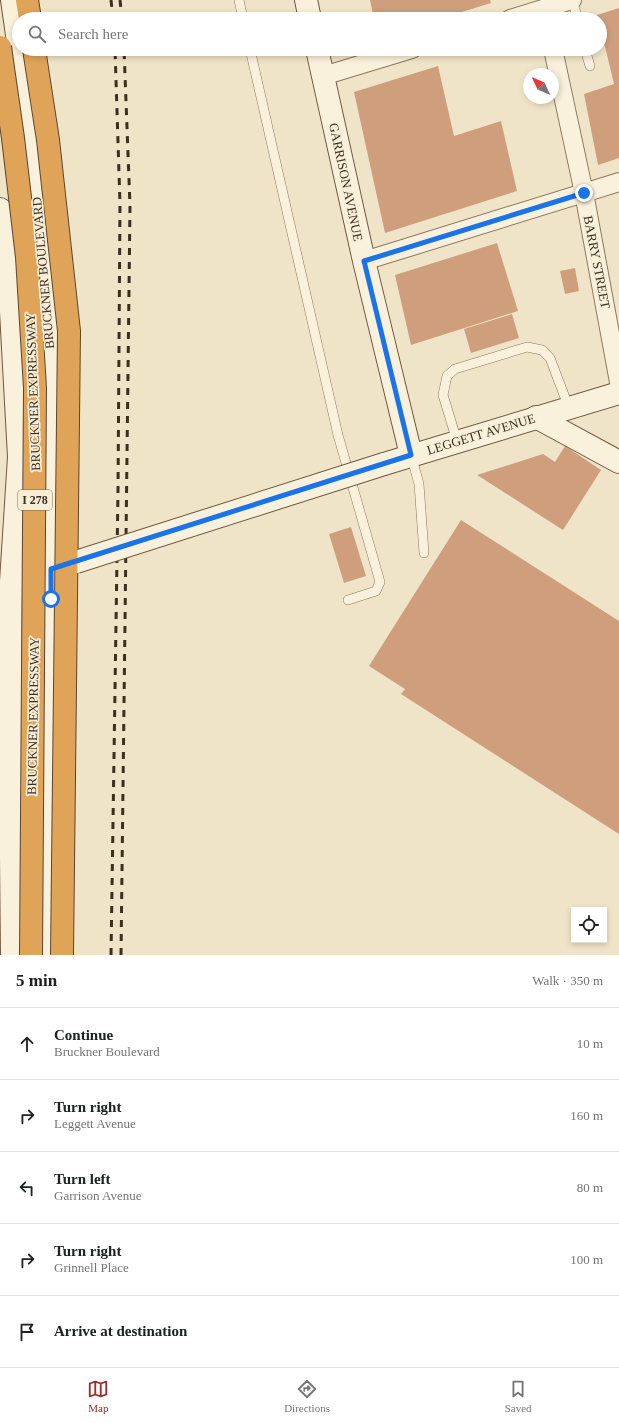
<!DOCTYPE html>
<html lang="en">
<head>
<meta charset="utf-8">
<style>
  body { margin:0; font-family:"Times New Roman",serif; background:#f6f6f6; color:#202124 }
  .controls { position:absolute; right:12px; bottom:12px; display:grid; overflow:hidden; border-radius:0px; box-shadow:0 2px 6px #0003 }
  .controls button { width:36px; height:36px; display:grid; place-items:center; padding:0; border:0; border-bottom:1px solid #e0e0e0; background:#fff; color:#202124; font:20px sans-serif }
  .compass { position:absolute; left:523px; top:68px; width:36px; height:36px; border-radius:50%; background:#fff; box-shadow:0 2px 6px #0003; rotate:314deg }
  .stop { position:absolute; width:12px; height:12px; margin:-9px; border:3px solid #1a73e8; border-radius:50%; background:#fff }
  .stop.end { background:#1a73e8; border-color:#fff; box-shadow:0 1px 4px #0008 }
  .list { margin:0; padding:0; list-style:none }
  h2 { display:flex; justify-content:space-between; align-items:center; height:52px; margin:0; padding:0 16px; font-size:17px }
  h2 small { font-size:13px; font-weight:400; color:#757577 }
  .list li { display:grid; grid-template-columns:26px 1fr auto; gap:12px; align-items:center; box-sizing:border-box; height:72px; padding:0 16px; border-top:1px solid #e0e0e0 }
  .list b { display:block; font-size:15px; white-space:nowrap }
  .list p { margin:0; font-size:13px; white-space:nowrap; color:#757577 }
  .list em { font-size:13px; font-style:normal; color:#757577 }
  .icon { flex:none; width:22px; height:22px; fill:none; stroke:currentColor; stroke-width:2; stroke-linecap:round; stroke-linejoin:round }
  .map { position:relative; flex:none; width:619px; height:955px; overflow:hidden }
  .search { position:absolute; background:#fff; box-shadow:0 2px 6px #0003; left:12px; right:12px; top:12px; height:44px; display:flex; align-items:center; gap:10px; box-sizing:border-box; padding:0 14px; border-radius:22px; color:#757577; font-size:15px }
  .sheet { height:412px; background:#fff }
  nav { display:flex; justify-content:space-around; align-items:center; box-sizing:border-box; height:56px; border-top:1px solid #e0e0e0; background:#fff; font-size:11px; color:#757577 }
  nav a { display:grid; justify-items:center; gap:2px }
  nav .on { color:#9e2a2b }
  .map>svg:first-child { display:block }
</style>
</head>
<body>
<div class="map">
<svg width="619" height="955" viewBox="0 0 619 955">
  <rect width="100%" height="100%" fill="#f0e4c8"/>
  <g fill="#cf9f7d">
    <path d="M370 0H490L491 3 439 19H374Z"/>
    <path d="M619 8V158L598 165 584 94 614 84 600 26V19H598L597 15Z"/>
    <path d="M438 66 454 136 501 121 517 191 385 233 354 92Z"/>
    <path d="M497 243 518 311 411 345 395 275Z"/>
    <path d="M575 268 579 291 565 294 560 271Z"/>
    <path d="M512 314 519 338 471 353 464 329Z"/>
    <path d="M565 446 601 470 563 530 477 475 543 454 555 462Z"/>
    <path d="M461 520 619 621V834L401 694 405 689 369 666Z"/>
    <path d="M351 527 366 576 344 583 329 534Z"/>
  </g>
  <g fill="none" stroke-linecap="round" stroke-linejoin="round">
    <defs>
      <g id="lane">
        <path d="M239 0 243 19"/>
        <path d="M572 0 578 19"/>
        <path d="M250 49 338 435 380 582 376 591 348 600"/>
        <path d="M585 49 590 66"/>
        <path d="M457 441 443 395 447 376 455 369 527 347 542 350 550 358 569 408"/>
        <path d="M411 455 419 484 424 553"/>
      </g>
      <g id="street">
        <path d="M510 19 572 0"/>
        <path d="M553 49 584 193 619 382"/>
        <path d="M323 76 412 49"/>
        <path d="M364 261 619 182"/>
      </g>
      <g id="secondary">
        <path d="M12 0 29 119 51 342V569L46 844V955"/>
        <path d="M306 0 310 19"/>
        <path d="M317 49 364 261 411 455"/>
        <path d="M0 209 10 293 19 457 11 582 10 757 12 955"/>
        <path d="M536 417 619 462"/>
        <path d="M384 464 619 393"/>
      </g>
      <path id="highway" d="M27 0 30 19"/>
    </defs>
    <use href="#lane" stroke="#8d765c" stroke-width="10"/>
    <use href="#street" stroke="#8d765c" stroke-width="20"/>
    <use href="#secondary" stroke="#6f573f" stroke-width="24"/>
    <use href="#highway" stroke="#5b4430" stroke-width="24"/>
    <use href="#lane" stroke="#faf1dc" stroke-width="9"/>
    <use href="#street" stroke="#faf1dc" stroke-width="18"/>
    <use href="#secondary" stroke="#faf1dc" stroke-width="22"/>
    <use href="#highway" stroke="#e0a458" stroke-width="22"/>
    <g stroke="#3d2e20" stroke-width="3" stroke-dasharray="7 7" stroke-linecap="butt">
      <path d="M111 0 113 19"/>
      <path d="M120 0 122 19"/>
      <path d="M111 955 118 491 120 204 115 49"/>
      <path d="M121 955 130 206 124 49"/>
    </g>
    <defs>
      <path id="secondary-bridge" d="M76 562 384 464"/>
      <g id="highway-bridge">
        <path d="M0 47 13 138 27 257 35 388 31 955"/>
        <path d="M34 49 48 140 69 331 62 955"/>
      </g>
    </defs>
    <use href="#secondary-bridge" stroke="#6f573f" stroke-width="24" stroke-linecap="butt"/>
    <use href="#highway-bridge" stroke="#5b4430" stroke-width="24" stroke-linecap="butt"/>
    <use href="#secondary-bridge" stroke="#faf1dc" stroke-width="22"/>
    <use href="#highway-bridge" stroke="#e0a458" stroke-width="22"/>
  </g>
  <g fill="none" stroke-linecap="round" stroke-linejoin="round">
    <path stroke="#1a73e8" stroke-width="5" d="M51 599V569L411 455 364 261 584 193"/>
  </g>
  <g text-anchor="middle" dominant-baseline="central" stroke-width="3.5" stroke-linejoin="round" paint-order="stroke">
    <rect fill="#f7eed8" stroke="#756857" stroke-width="1" x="18" y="490" width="34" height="20" rx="3"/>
    <g font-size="12" font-weight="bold" fill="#3d2e20">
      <text x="35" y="500">I 278</text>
    </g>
    <g font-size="13" fill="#3d2e20" stroke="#f7eed8">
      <text transform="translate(346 182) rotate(78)">GARRISON AVENUE</text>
      <text transform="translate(597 262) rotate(79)">BARRY STREET</text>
      <text transform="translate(43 273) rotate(-95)">BRUCKNER BOULEVARD</text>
      <text transform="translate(33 392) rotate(-92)">BRUCKNER EXPRESSWAY</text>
      <text transform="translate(481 434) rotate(-17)">LEGGETT AVENUE</text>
      <text transform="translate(33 716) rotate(-89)">BRUCKNER EXPRESSWAY</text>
    </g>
  </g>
</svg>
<div class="controls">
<button><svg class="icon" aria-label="locate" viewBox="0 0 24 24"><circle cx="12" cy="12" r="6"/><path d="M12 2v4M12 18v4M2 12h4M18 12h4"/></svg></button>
</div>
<svg class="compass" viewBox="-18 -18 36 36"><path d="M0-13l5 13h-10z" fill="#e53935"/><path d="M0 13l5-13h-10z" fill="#757577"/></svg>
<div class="stop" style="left:51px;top:599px"></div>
<div class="stop end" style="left:584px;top:193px"></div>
<div class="search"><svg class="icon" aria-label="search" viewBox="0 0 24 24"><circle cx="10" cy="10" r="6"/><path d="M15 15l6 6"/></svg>Search here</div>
</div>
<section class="sheet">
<h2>5 min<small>Walk · 350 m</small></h2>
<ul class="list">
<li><svg class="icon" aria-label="ahead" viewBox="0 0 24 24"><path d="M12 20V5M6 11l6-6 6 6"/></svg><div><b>Continue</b><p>Bruckner Boulevard</p></div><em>10 m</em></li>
<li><svg class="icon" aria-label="right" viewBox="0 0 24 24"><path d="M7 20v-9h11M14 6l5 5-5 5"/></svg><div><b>Turn right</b><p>Leggett Avenue</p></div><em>160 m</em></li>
<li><svg class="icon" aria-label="left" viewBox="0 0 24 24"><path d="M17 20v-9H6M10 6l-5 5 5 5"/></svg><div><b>Turn left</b><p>Garrison Avenue</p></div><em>80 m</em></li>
<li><svg class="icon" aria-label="right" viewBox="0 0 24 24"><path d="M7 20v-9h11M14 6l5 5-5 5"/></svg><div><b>Turn right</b><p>Grinnell Place</p></div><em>100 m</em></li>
<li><svg class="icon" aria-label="arrive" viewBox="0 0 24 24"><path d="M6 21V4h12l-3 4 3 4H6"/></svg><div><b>Arrive at destination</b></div></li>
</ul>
</section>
<nav>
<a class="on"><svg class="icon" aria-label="map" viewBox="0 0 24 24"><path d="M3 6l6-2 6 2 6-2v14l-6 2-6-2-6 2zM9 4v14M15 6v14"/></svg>Map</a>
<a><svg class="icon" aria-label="directions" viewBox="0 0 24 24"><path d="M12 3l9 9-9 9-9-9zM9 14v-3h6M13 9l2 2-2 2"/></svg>Directions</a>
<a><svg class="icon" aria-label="saved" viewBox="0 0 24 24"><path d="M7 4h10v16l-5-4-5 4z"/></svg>Saved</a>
</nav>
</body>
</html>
